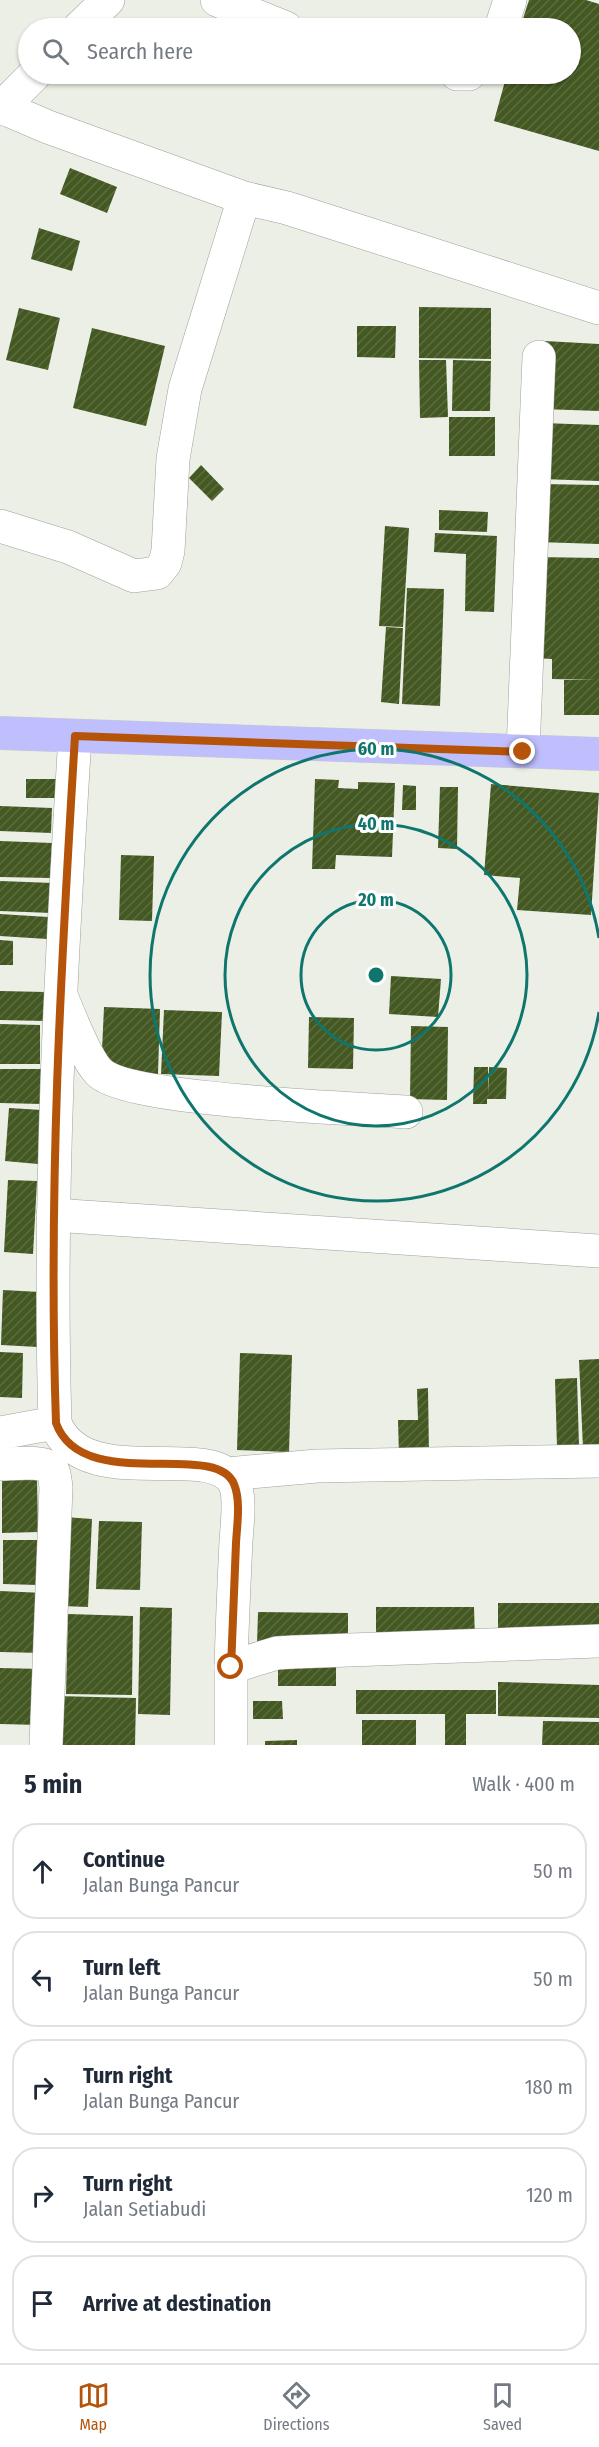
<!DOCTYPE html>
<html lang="en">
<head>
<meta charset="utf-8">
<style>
  body { margin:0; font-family:"Fira Sans Condensed",sans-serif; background:#f2f2f3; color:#1f2937 }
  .stop { position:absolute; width:18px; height:18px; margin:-14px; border:4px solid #b45309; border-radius:50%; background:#fff }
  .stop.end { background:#b45309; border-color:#fff; box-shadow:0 2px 6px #0008 }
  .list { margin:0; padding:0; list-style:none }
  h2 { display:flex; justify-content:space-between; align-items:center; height:78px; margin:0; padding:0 24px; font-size:26px }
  h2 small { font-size:20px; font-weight:400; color:#747a83 }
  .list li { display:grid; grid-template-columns:39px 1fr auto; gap:18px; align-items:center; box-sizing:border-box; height:96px; margin:0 12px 12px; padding:0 12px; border:2px solid #e0e1e3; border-radius:24px }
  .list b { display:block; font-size:22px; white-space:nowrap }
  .list p { margin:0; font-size:20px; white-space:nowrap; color:#747a83 }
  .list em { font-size:20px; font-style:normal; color:#747a83 }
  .icon { flex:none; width:33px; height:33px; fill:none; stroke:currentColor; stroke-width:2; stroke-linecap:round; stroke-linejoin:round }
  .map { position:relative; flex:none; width:599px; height:1745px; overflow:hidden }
  .search { position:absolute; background:#fff; box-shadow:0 2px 4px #0004; left:18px; right:18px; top:18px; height:66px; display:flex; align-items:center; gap:15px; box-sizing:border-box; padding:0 21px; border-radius:33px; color:#747a83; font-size:22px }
  .sheet { height:618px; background:#fff }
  nav { display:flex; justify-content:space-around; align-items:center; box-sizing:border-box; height:84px; border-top:2px solid #e0e1e3; background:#fff; font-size:16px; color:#747a83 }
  nav a { display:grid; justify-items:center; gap:3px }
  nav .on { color:#b45309 }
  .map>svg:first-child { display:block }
</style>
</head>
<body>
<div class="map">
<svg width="599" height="1745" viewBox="0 0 599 1745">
  <defs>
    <pattern id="building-hatch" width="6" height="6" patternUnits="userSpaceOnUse" patternTransform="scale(1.5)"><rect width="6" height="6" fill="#445821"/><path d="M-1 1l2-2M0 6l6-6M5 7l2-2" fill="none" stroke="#5c6c40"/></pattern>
  </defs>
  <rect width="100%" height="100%" fill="#ebefe6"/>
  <g fill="url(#building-hatch)">
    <path d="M529 0H586L599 4V151L494 121 507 74H570V28H520Z"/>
    <path d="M70 168 117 187 107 213 60 194Z"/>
    <path d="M39 228 80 241 72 271 31 259Z"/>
    <path d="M419 307 491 308V359L419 358Z"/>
    <path d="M19 308 60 318 48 370 6 360Z"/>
    <path d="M357 326H396L395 358 357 357Z"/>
    <path d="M92 328 165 346 146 426 73 408Z"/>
    <path d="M545 341 599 344V411L542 409Z"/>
    <path d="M419 360H446L448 417 420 418Z"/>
    <path d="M453 360 491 361 490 411H452Z"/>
    <rect x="449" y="417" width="46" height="39"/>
    <path d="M542 423 599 425V481L541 479Z"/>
    <path d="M201 465 224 489 212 501 189 478Z"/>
    <path d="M540 484 599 485V544L538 542Z"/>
    <path d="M439 510 488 512 487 532 439 530Z"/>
    <path d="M385 526 409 528 403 627 379 626Z"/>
    <path d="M435 533 497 536 494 612 465 611 466 554 434 552Z"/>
    <path d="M535 557 599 558V715H564V680H596L552 679V659L533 658Z"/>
    <path d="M407 588 444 589 440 706 402 704Z"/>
    <path d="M386 627 403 628 399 704 381 702Z"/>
    <rect x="26" y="779" width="34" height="19"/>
    <path d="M315 779 339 780 338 788 358 789V782L395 783 392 857 336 855 335 869H312Z"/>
    <path d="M491 784 599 793 591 915 517 910 520 878 484 875Z"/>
    <path d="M403 785 416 786V810H402Z"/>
    <path d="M440 787H458L457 849 438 848Z"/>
    <path d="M0 806 52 808 51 833 0 831Z"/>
    <path d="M0 841 52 843 50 878 0 877Z"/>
    <path d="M121 855 154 856 152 921 119 920Z"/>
    <path d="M0 881 53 883 52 913 0 911Z"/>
    <path d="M0 914 48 917 47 939 0 936Z"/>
    <path d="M0 940 13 941V965H0Z"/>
    <path d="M391 976 441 979 438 1017 389 1014Z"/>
    <path d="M0 991 45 992V1021L0 1020Z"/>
    <path d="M104 1007 160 1009 158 1074 101 1072Z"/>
    <path d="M164 1010 222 1012 219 1076 161 1074Z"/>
    <path d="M309 1017 354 1018 353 1069 308 1068Z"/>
    <path d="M0 1024 40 1025V1064H0Z"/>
    <path d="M411 1026 448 1027 447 1100 410 1099Z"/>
    <path d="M474 1067H488V1094L489 1067 507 1068 506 1099H487V1104H473Z"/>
    <path d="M0 1069H43L42 1104 0 1103Z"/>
    <path d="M9 1108 42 1110 38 1164 5 1161Z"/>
    <path d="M8 1180 37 1181 33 1254 4 1252Z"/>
    <path d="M3 1290 40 1292 38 1347 1 1345Z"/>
    <path d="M0 1352 23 1353 22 1398 0 1397Z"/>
    <path d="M240 1353 292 1355 289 1452 237 1450Z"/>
    <path d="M599 1359V1447L583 1448 579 1360Z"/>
    <path d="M577 1378 579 1446 557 1447 555 1379Z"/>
    <path d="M428 1388 429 1455 399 1456 398 1420H418L417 1389Z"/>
    <path d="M37 1478 38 1532 2 1533V1479Z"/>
    <path d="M65 1517 92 1519 88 1607 62 1606Z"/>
    <path d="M99 1521 142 1522 140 1590 96 1589Z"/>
    <path d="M3 1540H39L38 1585 3 1584Z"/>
    <path d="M0 1591 44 1593 42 1653 0 1652Z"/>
    <path d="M498 1603H599V1629L498 1628Z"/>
    <path d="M140 1607 172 1608 170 1715 138 1714Z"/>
    <path d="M376 1607H474L475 1640 376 1641Z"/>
    <path d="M258 1612 348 1613V1646L257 1644Z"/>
    <path d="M68 1614 133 1616 132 1695 66 1694Z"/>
    <rect x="278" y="1659" width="58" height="27"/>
    <path d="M0 1668 42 1669 41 1725 0 1724Z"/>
    <path d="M498 1682 599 1685V1718L498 1716Z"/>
    <path d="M356 1690H496V1714H466V1745H445V1714H356Z"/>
    <path d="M56 1696 136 1698 135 1745H55Z"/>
    <path d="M253 1701H282L283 1719H253Z"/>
    <rect x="362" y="1720" width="54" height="25"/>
    <path d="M543 1721 599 1722V1745H542Z"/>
    <path d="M297 1740V1745H265V1741Z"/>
  </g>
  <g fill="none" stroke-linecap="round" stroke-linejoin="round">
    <defs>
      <g id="minor">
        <path d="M217 0 286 28"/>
        <path d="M79 28 108 0"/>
        <path d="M501 28 510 0"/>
        <path d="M457 74H469"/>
        <path d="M1 107 48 127 244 198"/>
        <path d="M0 109 35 74"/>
        <path d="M0 526 68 547 134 576 157 573 165 563 168 551 173 459 185 389 244 198 287 208 599 308"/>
        <path d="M75 736C61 965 48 1194 55 1423 83 1495 210 1439 234 1482 241 1495 237 1526 236 1541 234 1583 232 1625 231 1668 231 1693 231 1719 231 1745"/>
        <path d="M523 751 539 357"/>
        <path d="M62 998C70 1017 86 1059 99 1072 128 1101 354 1108 406 1112"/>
        <path d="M53 1215 599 1251"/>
        <path d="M0 1433 55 1423"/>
        <path d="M0 1464C11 1464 45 1460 52 1469 55 1474 55 1481 56 1487L46 1745"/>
        <path d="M227 1474 317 1466 599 1461"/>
        <path d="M231 1667 277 1653 294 1652 599 1641"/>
      </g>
      <path id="major" d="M0 733 599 754"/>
    </defs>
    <use href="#minor" stroke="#9ea299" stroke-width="34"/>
    <use href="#major" stroke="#cacbca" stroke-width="34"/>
    <use href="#minor" stroke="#fff" stroke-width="33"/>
    <use href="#major" stroke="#bfbffe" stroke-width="33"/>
  </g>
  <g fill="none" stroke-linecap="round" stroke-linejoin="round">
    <path stroke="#b45309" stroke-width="8" d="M231 1667C233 1626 234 1585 236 1543 237 1525 241 1501 234 1484 216 1439 82 1495 56 1423 48 1194 61 965 75 736L523 752"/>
  </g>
  <g fill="none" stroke="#0f766e" stroke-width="3">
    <circle cx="376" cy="975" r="75"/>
    <circle cx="376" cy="975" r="151"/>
    <path d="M599 1012A226 226 0 1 1 599 938"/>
  </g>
  <circle cx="376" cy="975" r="9" fill="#0f766e" stroke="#fff" stroke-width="3"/>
  <g font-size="18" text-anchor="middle" font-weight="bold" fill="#0f766e" stroke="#fff" stroke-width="6" stroke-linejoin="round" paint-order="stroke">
    <text x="376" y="755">60 m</text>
    <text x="376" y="830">40 m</text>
    <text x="376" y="906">20 m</text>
  </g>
</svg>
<div class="stop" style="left:231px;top:1667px"></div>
<div class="stop end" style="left:523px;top:752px"></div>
<div class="search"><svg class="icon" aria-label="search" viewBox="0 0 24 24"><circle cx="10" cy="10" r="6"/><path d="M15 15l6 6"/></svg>Search here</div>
</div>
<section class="sheet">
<h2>5 min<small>Walk · 400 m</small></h2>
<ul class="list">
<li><svg class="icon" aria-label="ahead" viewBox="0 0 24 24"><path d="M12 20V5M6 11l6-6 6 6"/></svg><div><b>Continue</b><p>Jalan Bunga Pancur</p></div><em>50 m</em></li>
<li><svg class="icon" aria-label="left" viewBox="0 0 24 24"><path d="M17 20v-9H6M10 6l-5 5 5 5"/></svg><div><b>Turn left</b><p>Jalan Bunga Pancur</p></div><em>50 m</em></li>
<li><svg class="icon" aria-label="right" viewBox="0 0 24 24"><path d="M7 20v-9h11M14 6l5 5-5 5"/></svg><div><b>Turn right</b><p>Jalan Bunga Pancur</p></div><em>180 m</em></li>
<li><svg class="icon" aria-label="right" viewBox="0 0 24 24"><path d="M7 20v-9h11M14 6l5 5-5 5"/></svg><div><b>Turn right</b><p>Jalan Setiabudi</p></div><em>120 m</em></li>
<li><svg class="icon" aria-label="arrive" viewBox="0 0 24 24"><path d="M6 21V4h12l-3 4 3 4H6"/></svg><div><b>Arrive at destination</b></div></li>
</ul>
</section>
<nav>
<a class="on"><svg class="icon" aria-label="map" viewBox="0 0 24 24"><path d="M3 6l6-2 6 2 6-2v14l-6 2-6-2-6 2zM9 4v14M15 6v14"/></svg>Map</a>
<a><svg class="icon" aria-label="directions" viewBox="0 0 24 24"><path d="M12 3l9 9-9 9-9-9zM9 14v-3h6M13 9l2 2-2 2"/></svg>Directions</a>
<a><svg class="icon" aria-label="saved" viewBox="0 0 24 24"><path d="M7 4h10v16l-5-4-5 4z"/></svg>Saved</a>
</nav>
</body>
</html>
